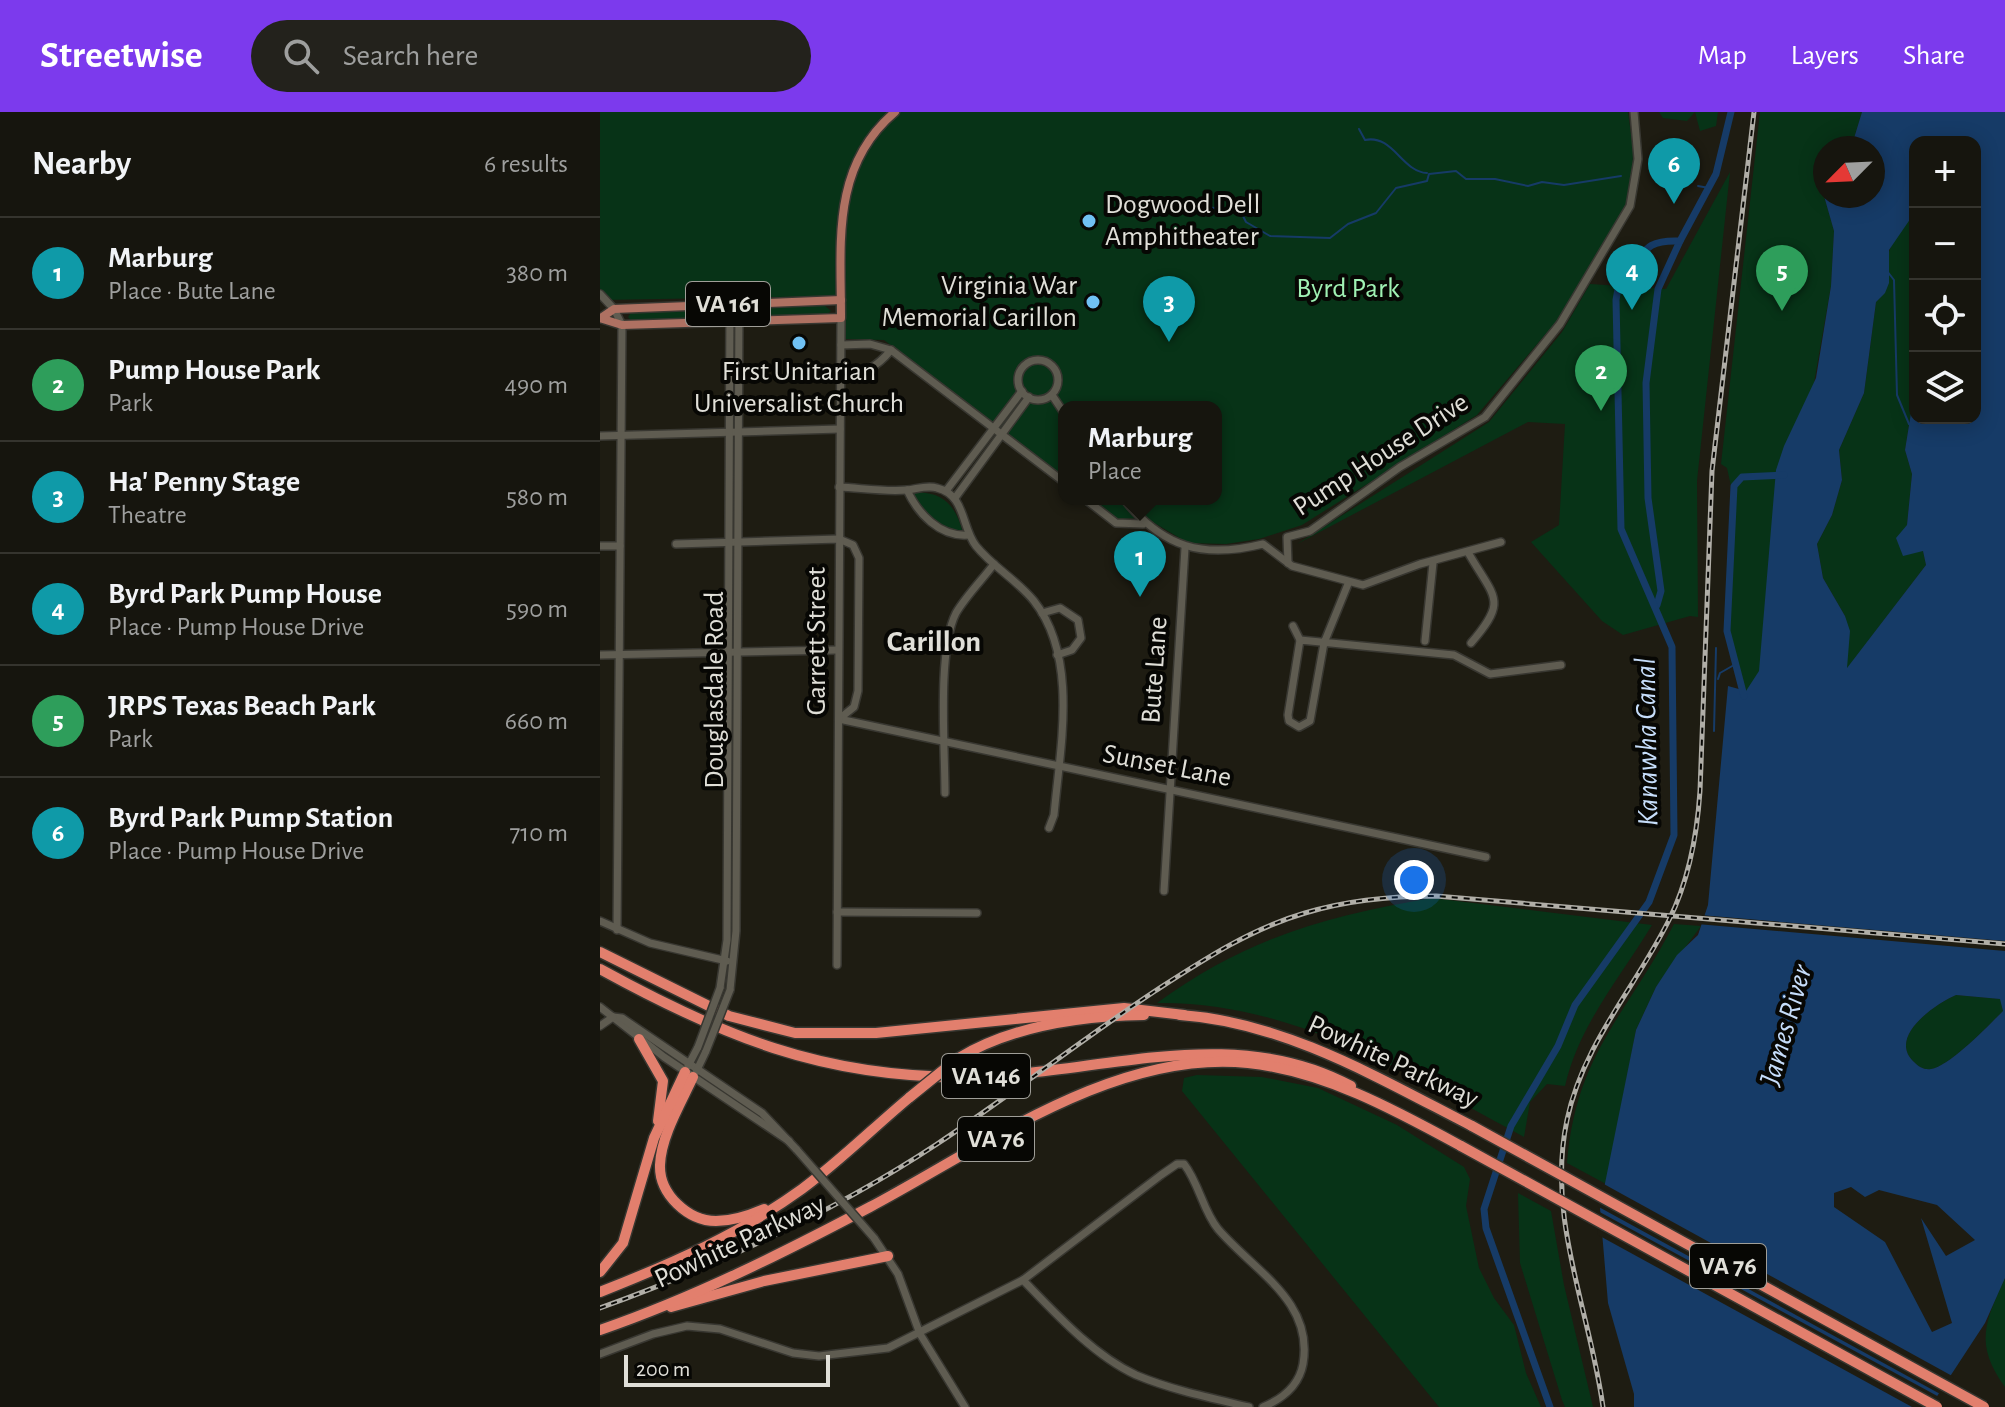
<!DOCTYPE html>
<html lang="en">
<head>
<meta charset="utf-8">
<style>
  body { margin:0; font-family:"Alegreya Sans",sans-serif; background:#23221c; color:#f1f3f6 }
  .controls { position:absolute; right:24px; top:24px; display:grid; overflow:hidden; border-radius:16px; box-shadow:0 4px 20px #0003 }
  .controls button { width:72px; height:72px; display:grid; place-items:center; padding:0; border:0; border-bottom:2px solid #35342e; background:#16150e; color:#f1f3f6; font:40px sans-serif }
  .compass { position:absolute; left:1213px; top:24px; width:72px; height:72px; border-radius:50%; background:#16150e; box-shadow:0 4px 20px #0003; rotate:246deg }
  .scale { position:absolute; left:24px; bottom:20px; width:206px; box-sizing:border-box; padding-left:8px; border:4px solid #e0dfd8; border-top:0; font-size:22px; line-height:28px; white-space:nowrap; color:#e0dfd8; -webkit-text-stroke:6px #070704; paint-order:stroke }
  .you { position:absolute; left:814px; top:768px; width:28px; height:28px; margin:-20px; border:6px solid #fff; border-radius:50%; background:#1a73e8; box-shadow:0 0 0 12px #1a73e833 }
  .badge { display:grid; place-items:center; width:52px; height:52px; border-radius:50%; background:#7c3aed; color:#fff; font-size:26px; font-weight:700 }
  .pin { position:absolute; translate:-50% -66px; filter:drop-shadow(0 2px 4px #0008) }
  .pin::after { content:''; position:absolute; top:42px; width:28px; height:24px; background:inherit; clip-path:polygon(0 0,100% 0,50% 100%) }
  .popup { position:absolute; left:458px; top:289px; width:164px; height:104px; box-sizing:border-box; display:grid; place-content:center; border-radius:16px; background:#16150e; filter:drop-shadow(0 2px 6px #0005); font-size:26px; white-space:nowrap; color:#9e9f9e }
  .popup b { font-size:30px; color:#f1f3f6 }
  .popup::after { content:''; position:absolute; left:50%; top:100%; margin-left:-16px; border:16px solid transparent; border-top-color:#16150e }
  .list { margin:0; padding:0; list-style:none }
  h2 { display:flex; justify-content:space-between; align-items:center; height:104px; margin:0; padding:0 32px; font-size:34px }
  h2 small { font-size:26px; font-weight:400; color:#9e9f9e }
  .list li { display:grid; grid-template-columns:52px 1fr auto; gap:24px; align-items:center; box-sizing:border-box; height:112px; padding:0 32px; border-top:2px solid #35342e }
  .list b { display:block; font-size:30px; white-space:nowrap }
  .list p { margin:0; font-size:26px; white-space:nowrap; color:#9e9f9e }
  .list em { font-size:26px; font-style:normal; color:#9e9f9e }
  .icon { flex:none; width:44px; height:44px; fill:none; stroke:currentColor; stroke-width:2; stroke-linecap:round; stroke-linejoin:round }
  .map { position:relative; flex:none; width:1405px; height:1295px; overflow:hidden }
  header { display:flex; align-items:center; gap:48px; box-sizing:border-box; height:112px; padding:0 40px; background:#7c3aed; color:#fff }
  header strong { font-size:38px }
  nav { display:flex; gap:44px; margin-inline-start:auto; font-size:28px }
  .search { width:560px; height:72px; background:#23221c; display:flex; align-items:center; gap:20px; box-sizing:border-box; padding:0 28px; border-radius:44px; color:#9e9f9e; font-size:30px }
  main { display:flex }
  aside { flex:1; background:#16150e }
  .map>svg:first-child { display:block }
</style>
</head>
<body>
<header>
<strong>Streetwise</strong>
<div class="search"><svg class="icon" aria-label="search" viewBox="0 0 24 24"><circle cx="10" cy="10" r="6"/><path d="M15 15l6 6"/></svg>Search here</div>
<nav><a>Map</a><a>Layers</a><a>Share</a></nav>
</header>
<main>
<aside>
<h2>Nearby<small>6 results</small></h2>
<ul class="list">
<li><span class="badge" style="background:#0f9aa8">1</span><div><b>Marburg</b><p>Place · Bute Lane</p></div><em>380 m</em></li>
<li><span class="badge" style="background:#2e9e5b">2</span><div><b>Pump House Park</b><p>Park</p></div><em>490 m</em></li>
<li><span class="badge" style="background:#0f9aa8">3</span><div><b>Ha' Penny Stage</b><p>Theatre</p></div><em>580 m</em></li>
<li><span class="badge" style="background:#0f9aa8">4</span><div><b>Byrd Park Pump House</b><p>Place · Pump House Drive</p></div><em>590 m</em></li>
<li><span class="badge" style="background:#2e9e5b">5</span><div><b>JRPS Texas Beach Park</b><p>Park</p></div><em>660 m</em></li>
<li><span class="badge" style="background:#0f9aa8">6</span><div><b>Byrd Park Pump Station</b><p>Place · Pump House Drive</p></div><em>710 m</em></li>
</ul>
</aside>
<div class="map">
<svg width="1405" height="1295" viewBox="0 0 1405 1295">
  <rect width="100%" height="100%" fill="#1e1c12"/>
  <g fill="#073317">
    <path d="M0 0H1028L1033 37 1032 77 1021 104 955 211 877 303 702 413 659 427 626 432 588 431 546 406 518 407 491 387H616V295H464V366L284 228 244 227 242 184 0 188Z"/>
    <path d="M1059 0H1118L1116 14 1100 19 1095 0 1087 9 1063 6Z"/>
    <path d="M1160 0H1262L1251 36H1225L1224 84 1234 119 1231 174 1166 544 1147 594 1127 516 1133 383 1127 356 1121 352Z"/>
    <path d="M1130 60 1097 369 1098 505 1090 504 1023 523 1002 509 931 430 959 413 965 312 928 310 697 432 889 310 962 220 990 172 1066 177Z"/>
    <path d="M1315 100V276L1305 338 1312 362 1307 413 1313 440 1323 439 1326 453 1246 558 1245 504 1223 466 1217 432 1232 403 1242 368 1239 338 1264 281 1276 190C1294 173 1282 158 1290 137 1295 124 1307 111 1315 100Z"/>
    <path d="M224 193 231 199 226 203 146 205 142 202 146 196Z"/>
    <path d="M120 197 124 202 119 206 32 210 28 205 32 199Z"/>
    <path d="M311 381C342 378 356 393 363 421 337 414 326 403 311 381Z"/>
    <path d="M832 786 1052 813C1020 866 979 913 965 974L947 972 930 990 924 1025C809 963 693 889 557 891 646 826 726 804 832 786Z"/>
    <path d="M1074 812 1101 814 1056 875 1036 918 1006 1072 967 1051C976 941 1027 903 1074 812Z"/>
    <path d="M1356 883 1401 887 1403 899C1389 913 1350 954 1331 957 1324 958 1319 955 1314 950 1287 925 1335 892 1356 883Z"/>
    <path d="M597 963 662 965 718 976 797 1013 864 1055 870 1067 866 1094 879 1156 894 1186 914 1213 926 1261 941 1295H839L582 979 584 966Z"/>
    <path d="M918 1081 951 1099 964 1173 993 1295H965L962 1288 920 1151Z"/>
    <path d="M1405 1166V1275C1374 1232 1385 1210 1405 1166Z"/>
  </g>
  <path fill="#163b67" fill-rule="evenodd" d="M1262 0H1405V1166L1385 1211 1330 1295H1034V1282L1008 1191 1000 1096 1036 918 1056 875 1077 843 1098 823 1108 793 1128 574 1146 579 1159 559 1176 358 1184 334 1216 266 1231 174 1234 119 1224 84 1225 79V84H1273V36H1251ZM1315 30H1375V306H1315V276L1305 338 1312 362 1307 413 1296 426 1303 444 1323 439 1326 453 1247 556 1250 519 1245 504 1223 466 1217 432 1232 403 1242 368 1239 338 1264 281 1276 190 1285 181 1289 171V138L1315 100ZM1356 883 1400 887 1403 899C1389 913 1350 954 1331 957 1324 958 1319 955 1314 950 1287 925 1335 892 1356 883ZM1251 1075 1265 1085 1279 1078 1337 1093 1375 1128 1346 1144 1321 1106 1352 1211 1332 1220 1285 1130 1234 1095V1081Z"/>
  <g fill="#1e1c12">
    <path d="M1100 803 1405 829V839L1097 812Z"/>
    <path d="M1002 1071 1354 1265 1342 1283 997 1094Z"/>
    <path d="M996 1098 1341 1286 1335 1295H1312L998 1123Z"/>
  </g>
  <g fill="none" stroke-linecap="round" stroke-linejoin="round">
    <g stroke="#163b67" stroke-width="2">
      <path d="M759 17 765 28C793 22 802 60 827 61"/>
      <path d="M1098 74 1109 76"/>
      <path d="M594 93 641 100 646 110 670 124 730 126 748 112 776 101 796 76 827 69 829 62 856 59 866 67H895L928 74 942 70 964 73 1021 64"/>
      <path d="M1287 159 1294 168 1297 283 1309 312"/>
      <path d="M1118 567 1120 561 1134 553"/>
      <path d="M1114 619 1116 536"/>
    </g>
    <g stroke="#163b67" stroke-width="7">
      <path d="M1057 493 1061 479 1048 386 1046 271 1058 177 1080 129"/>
      <path d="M1144 584 1127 519 1134 374 1142 365 1184 363"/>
      <path d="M950 1295 886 1116 884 1097 911 1014 958 934 975 893 1049 790 1074 723 1072 535 1021 417 1016 188 1020 165C1048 150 1034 127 1080 129L1116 62 1131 0"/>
    </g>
    <defs>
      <g id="minor">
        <path d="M0 182 14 197 22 213 17 818"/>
        <path d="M241 233 270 232 291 238 464 370"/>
        <circle cx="438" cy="268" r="20"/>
        <path d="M240 264C263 263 277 255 291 238"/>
        <path d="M452 283 464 301"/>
        <path d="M0 324 240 317"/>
        <path d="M239 375C261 376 285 380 307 378 317 377 327 373 337 376 366 383 361 415 376 434 393 455 417 468 434 489 479 546 460 636 454 703L449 716"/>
        <path d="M307 378C318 402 340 425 368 423"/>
        <path d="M346 379 422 279"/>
        <path d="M355 386 429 285"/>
        <path d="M485 387 516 411 543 412"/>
        <path d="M524 387C563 436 603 447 663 432L692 454 763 473 820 452 901 430"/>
        <path d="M76 432 239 427 253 433 259 446 258 579 254 595 239 607"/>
        <path d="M0 434H20"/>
        <path d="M869 442C895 487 908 488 871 531"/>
        <path d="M688 451 687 425 710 419 800 355 885 305 960 212 1030 94 1038 47 1034 0"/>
        <path d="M748 472 724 531 710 609 699 615 689 609 688 603 700 528 854 543 890 562 961 553"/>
        <path d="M442 501 460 496 478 508 481 526 472 538 457 543"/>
        <path d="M693 514 700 528"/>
        <path d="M825 529 833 451"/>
        <path d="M0 543 238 538"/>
        <path d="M239 607 886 745"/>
        <path d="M345 681C345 637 337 538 356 501 366 484 382 468 394 452"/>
        <path d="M564 779 585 436"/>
        <path d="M237 800 377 801"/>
        <path d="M0 809 50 831 127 849"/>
        <path d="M237 853 241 206"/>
        <path d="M120 876 127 828 130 191"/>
        <path d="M130 878 136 819 139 191"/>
        <path d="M0 895 64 945 189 1029"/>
        <path d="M13 905 22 906 162 1001 197 1038"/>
        <path d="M0 914 13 905"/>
        <path d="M88 954 98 935"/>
        <path d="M96 960 106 939"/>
        <path d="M274 1126 298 1162 320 1222 365 1295"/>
        <path d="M423 1168C455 1201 493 1243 536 1263 572 1278 611 1286 649 1295"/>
        <path d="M0 1242 53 1222 87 1214 120 1217 193 1241 219 1244 288 1236 423 1168 561 1063 577 1052H584C599 1071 603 1099 618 1117 654 1159 714 1189 703 1252 699 1274 682 1287 663 1295"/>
      </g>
      <g id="major">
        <path d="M0 206 22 213 241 206C241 131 231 54 295 0"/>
        <path d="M1 206 14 197 241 188"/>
      </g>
      <g id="highway">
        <path d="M0 840 129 904 195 921H276L524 896 584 903"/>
        <path d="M0 857C122 924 221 965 362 965 493 965 628 908 751 974"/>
        <path d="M580 903C685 910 780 967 872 1014"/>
        <path d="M39 927 63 969 58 1009"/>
        <path d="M357 947C411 914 481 904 544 903"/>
        <path d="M93 965C81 991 61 1024 60 1053 59 1082 88 1109 116 1109 133 1109 150 1103 164 1097"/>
        <path d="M0 1160 23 1131 54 1026 85 960"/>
        <path d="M0 1180C71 1152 140 1122 202 1077 240 1049 274 1015 310 985"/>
        <path d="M71 1195 164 1169 288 1144"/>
        <path d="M0 1218C93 1186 183 1141 270 1095 383 1035 515 937 648 951 724 959 795 998 861 1034"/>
      </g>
    </defs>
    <use href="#minor" stroke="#383731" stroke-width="10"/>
    <use href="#major" stroke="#383731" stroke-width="11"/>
    <use href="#highway" stroke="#383731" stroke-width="13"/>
    <use href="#minor" stroke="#5f5c51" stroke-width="7"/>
    <use href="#major" stroke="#ae7162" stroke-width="8"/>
    <use href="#highway" stroke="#e27f6d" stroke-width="10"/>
    <defs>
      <g id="rail">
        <path d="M0 1196C116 1154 234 1100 337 1032 411 983 481 928 555 879 603 848 650 817 705 801 748 788 792 784 836 784L1405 832"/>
        <path d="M1003 1295C990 1199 946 1106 967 1008 983 932 1035 876 1069 808 1089 768 1097 724 1100 679L1112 359 1154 0"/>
      </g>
    </defs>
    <use href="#rail" stroke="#b0aea7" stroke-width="5"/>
    <use href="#rail" stroke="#070704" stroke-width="2" stroke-dasharray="6" stroke-linecap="butt"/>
    <defs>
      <g id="minor-bridge">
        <path d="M98 935 120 876"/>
        <path d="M106 939 130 878"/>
        <path d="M197 1038 274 1126"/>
      </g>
      <g id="highway-bridge">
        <path d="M310 985 357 947"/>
        <path d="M872 1014 1384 1295"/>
        <path d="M861 1034 1337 1295"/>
      </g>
    </defs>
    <use href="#minor-bridge" stroke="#383731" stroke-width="10" stroke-linecap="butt"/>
    <use href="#highway-bridge" stroke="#383731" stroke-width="13" stroke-linecap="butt"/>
    <use href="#minor-bridge" stroke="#5f5c51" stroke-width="7"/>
    <use href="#highway-bridge" stroke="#e27f6d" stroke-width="10"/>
  </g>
  <g fill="#70c1f4" stroke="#070704" stroke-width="3">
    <circle cx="489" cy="109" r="8"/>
    <circle cx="493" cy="190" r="8"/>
    <circle cx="199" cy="231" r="8"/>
  </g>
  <g text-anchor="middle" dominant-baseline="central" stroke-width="8" stroke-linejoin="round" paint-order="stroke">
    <g fill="#070704" stroke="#9f9e98" stroke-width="2">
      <rect x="86" y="170" width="84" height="44" rx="6"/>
      <rect x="342" y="942" width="88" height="44" rx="6"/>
      <rect x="358" y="1005" width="76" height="44" rx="6"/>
      <rect x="1090" y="1132" width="76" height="44" rx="6"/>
    </g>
    <g font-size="26" font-weight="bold" fill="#e0dfd8">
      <text x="128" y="192">VA 161</text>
      <text x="386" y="964">VA 146</text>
      <text x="396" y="1027">VA 76</text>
      <text x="1128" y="1154">VA 76</text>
    </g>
    <g font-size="28" fill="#e0dfd8" stroke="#070704" text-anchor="start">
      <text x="505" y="93">Dogwood Dell<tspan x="505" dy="32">Amphitheater</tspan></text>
      <text x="477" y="174" text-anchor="end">Virginia War<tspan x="477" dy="32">Memorial Carillon</tspan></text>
      <text x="199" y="260" text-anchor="middle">First Unitarian<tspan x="199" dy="32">Universalist Church</tspan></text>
    </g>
    <g font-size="28" fill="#a0f2b4" stroke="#070704">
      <text x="748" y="177">Byrd Park</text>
    </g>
    <g font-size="28" fill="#e0dfd8" stroke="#070704">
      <text transform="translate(781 343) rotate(-33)">Pump House Drive</text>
      <text transform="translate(217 529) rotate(-90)">Garrett Street</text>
      <text transform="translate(555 558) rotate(-86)">Bute Lane</text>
      <text transform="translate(115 578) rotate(-90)">Douglasdale Road</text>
      <text transform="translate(567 654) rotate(11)">Sunset Lane</text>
      <text transform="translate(793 950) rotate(25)">Powhite Parkway</text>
      <text transform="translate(140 1130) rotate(-25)">Powhite Parkway</text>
    </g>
    <g font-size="30" font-weight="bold" fill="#e0dfd8" stroke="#070704">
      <text x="334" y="530">Carillon</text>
    </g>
    <g font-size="30" font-style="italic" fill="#c6ddfa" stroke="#070704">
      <text transform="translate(1047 630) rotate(-91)">Kanawha Canal</text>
      <text transform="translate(1186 913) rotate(-74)">James River</text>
    </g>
  </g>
</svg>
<div class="controls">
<button>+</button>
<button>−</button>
<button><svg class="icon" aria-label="locate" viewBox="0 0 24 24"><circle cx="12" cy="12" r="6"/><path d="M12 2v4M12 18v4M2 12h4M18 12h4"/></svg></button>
<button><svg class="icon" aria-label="layers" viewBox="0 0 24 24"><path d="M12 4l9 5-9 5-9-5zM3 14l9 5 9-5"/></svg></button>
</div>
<svg class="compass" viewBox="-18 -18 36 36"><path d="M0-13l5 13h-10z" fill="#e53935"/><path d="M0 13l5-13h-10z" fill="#9e9f9e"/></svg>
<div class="scale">200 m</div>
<div class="you"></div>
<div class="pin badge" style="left:540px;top:485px;background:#0f9aa8">1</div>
<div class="popup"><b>Marburg</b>Place</div>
<div class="pin badge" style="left:1001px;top:299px;background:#2e9e5b">2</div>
<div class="pin badge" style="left:569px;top:230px;background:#0f9aa8">3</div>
<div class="pin badge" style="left:1032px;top:198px;background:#0f9aa8">4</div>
<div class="pin badge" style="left:1182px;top:199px;background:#2e9e5b">5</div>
<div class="pin badge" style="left:1074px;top:92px;background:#0f9aa8">6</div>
</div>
</main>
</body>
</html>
